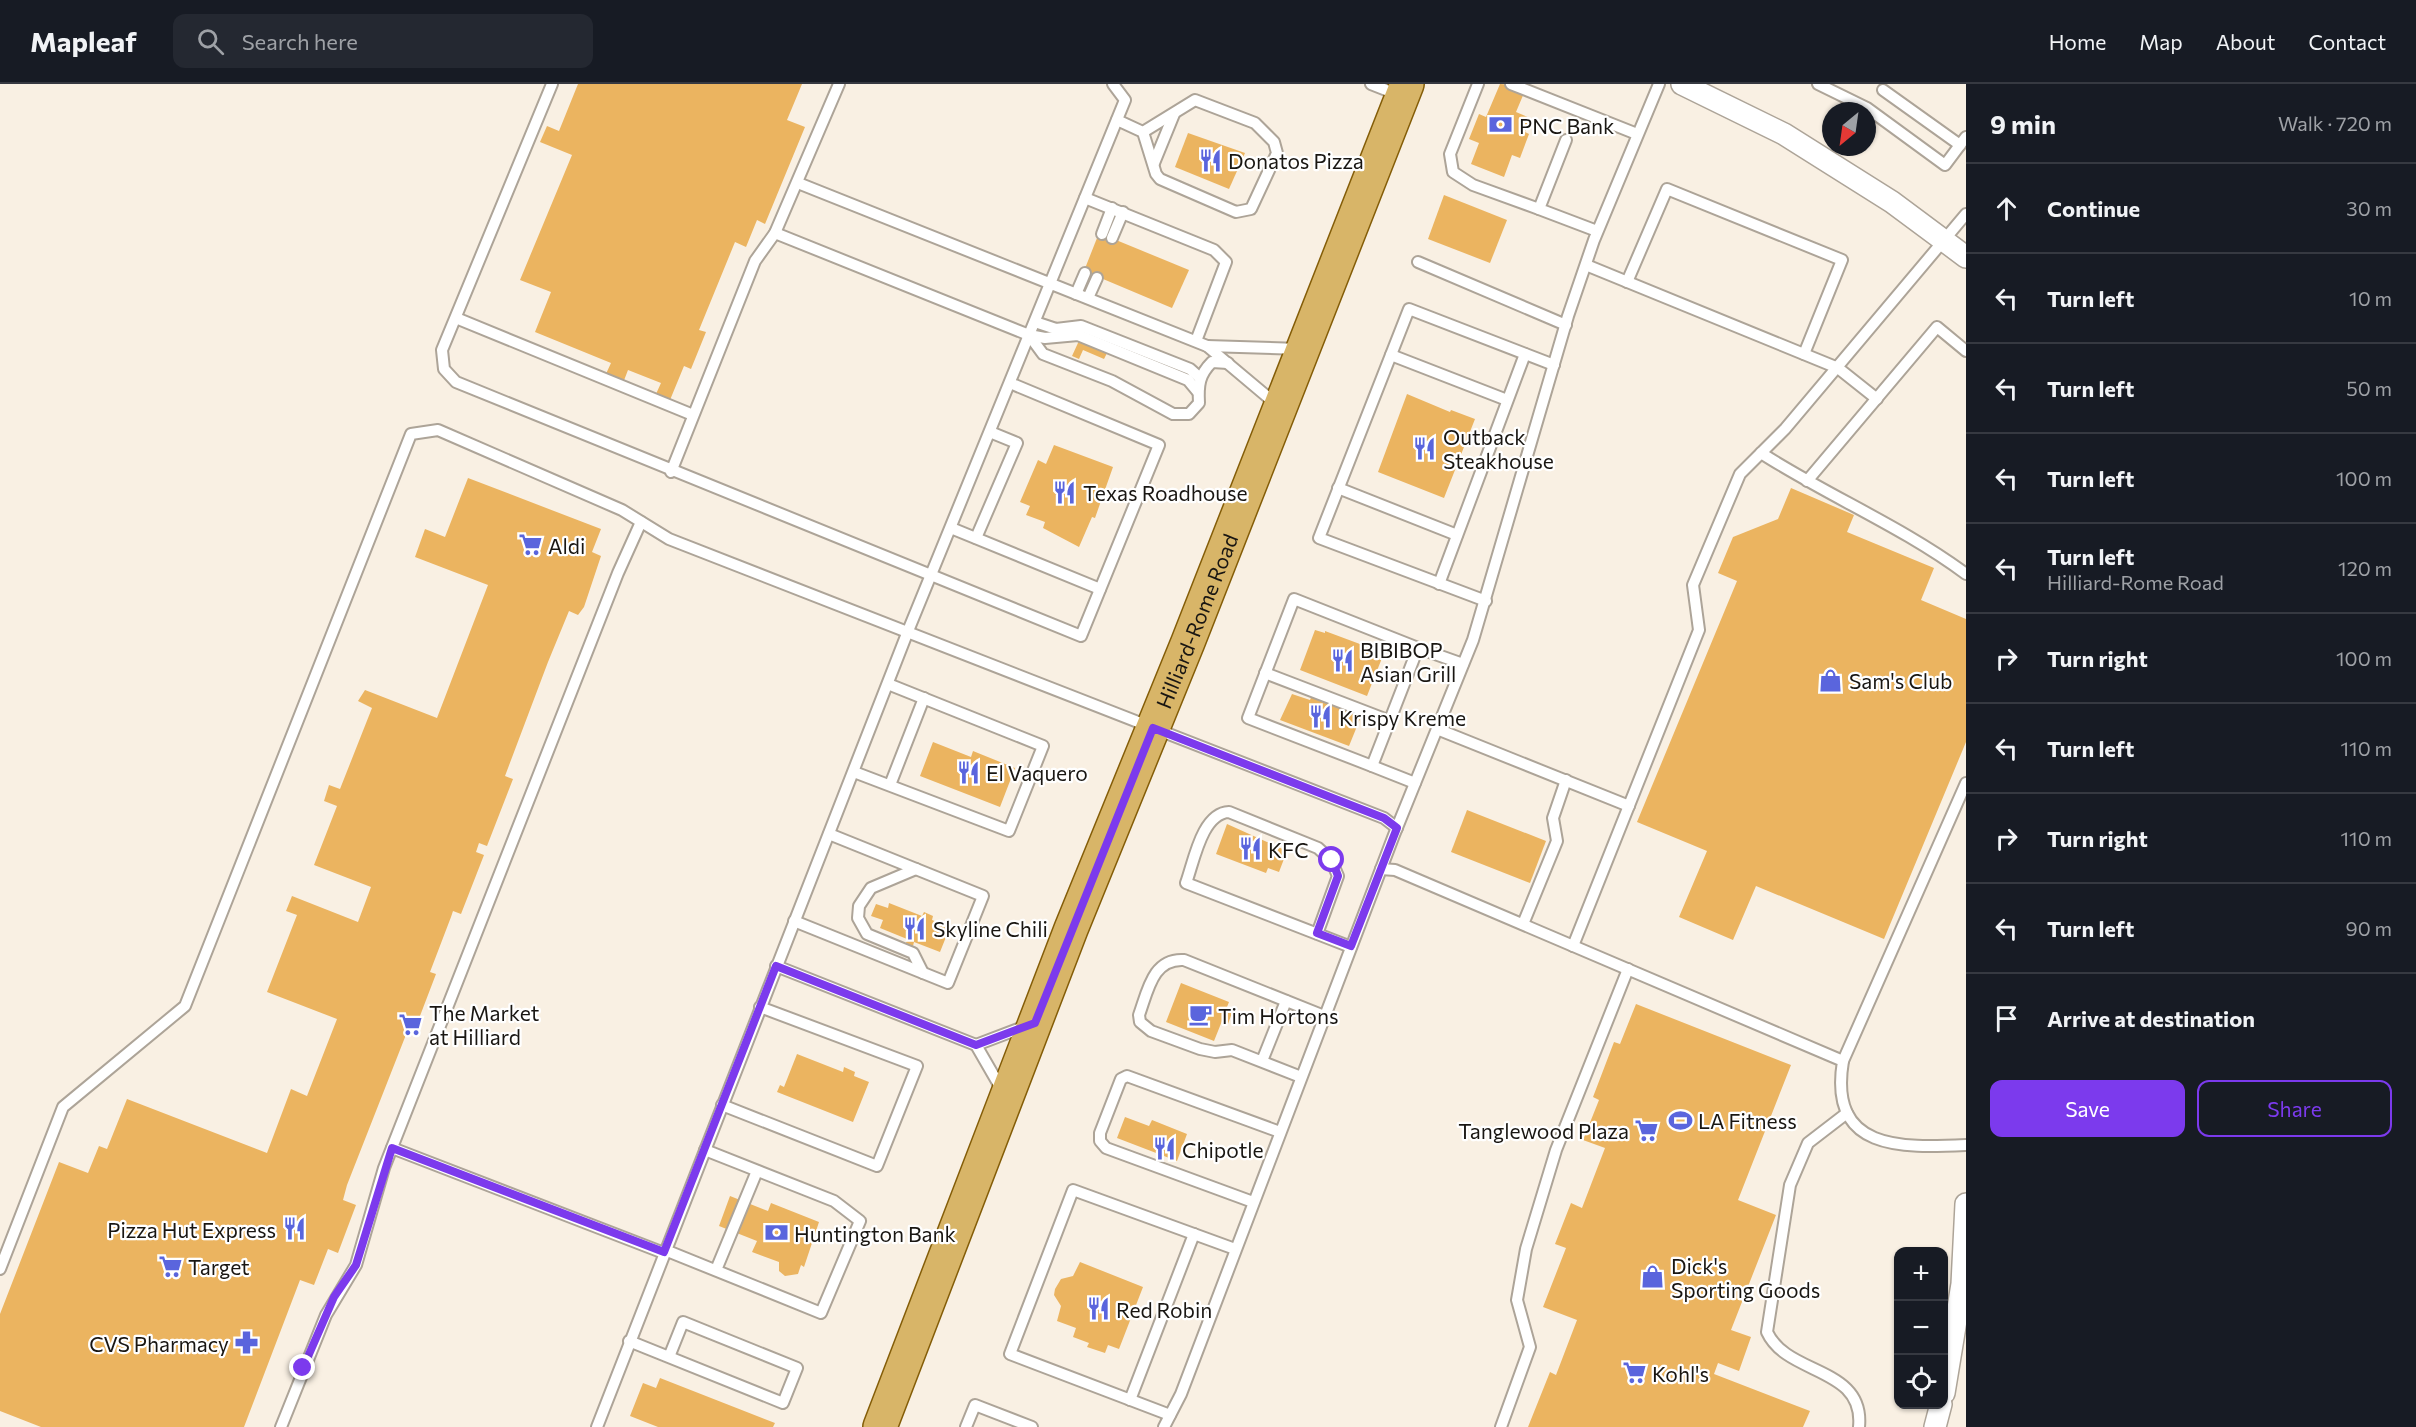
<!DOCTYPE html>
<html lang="en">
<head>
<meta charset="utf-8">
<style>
  body { margin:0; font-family:Commissioner,sans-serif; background:#242831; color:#f1f3f6 }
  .controls { position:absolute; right:18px; bottom:18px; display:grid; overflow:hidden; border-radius:12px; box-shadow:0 2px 4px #0004 }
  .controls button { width:54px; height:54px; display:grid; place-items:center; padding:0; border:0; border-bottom:2px solid #363941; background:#171b24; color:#f1f3f6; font:30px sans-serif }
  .compass { position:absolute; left:1822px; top:18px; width:54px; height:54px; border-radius:50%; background:#171b24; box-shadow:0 2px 4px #0004; rotate:209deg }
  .stop { position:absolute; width:18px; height:18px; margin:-14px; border:4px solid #7c3aed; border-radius:50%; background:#fff }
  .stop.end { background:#7c3aed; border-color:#fff; box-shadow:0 2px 6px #0008 }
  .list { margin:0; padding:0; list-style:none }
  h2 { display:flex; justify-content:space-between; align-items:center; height:78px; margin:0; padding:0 24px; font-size:26px }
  h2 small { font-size:20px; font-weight:400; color:#9ea1a6 }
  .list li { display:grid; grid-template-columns:39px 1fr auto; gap:18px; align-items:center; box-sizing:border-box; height:90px; padding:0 24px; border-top:2px solid #363941 }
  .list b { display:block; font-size:22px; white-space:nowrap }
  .list p { margin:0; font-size:20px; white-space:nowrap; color:#9ea1a6 }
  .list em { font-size:20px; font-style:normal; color:#9ea1a6 }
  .actions { display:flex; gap:12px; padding:18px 24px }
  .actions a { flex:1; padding:14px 0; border:2px solid #7c3aed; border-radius:12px; text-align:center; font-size:21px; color:#7c3aed }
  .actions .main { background:#7c3aed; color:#fff }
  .icon { flex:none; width:33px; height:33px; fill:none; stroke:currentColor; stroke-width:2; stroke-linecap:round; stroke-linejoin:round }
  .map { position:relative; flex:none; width:1966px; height:1343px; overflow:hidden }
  header { display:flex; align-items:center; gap:36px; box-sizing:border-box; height:84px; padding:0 30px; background:#171b24; border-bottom:2px solid #363941 }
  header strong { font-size:28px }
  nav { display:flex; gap:33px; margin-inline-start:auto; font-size:21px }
  .search { width:420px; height:54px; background:#242831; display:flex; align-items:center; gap:15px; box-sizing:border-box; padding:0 21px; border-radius:12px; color:#9ea1a6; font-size:22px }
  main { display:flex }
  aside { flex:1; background:#171b24 }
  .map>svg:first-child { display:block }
</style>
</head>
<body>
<header>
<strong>Mapleaf</strong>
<div class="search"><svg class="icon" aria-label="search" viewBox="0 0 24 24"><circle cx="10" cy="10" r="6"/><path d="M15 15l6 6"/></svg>Search here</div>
<nav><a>Home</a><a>Map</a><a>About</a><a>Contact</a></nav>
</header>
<main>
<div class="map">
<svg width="1966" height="1343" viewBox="0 0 1966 1343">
  <rect width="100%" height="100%" fill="#f9f0e3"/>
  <g fill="#ebb460">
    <path d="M578 0H802L787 36 805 43 765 140 757 136 746 163 735 158 699 246 706 248 691 285 684 282 670 316 656 310 661 299 628 286 623 299 605 292 611 279 535 248 551 208 520 196 572 71 540 58 547 42 559 47Z"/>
    <path d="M1500 0 1527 2 1516 28 1530 34 1525 48 1529 50 1520 74 1512 71 1504 93 1471 80 1479 59 1469 55 1479 30 1486 33Z"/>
    <path d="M1188 49 1245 69 1229 105 1175 83Z"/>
    <path d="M1444 111 1507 136 1490 179 1428 155Z"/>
    <path d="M1099 149 1189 186 1172 224 1084 187Z"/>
    <path d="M1083 248 1085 260 1107 269 1104 275 1083 266 1079 275 1072 272Z"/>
    <path d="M1407 310 1450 328 1451 326 1475 335 1444 414 1378 388Z"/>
    <path d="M1054 361 1113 383 1095 434 1092 433 1079 463 1043 444 1045 438 1026 431 1030 422 1020 418 1038 376 1046 380Z"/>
    <path d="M468 394 601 445 592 468 601 472 584 523 578 531 569 527 548 578 505 692 513 695 487 762 479 759 476 768 484 771 461 830 453 827 451 833 430 888 436 890 415 945 409 943 347 1101 343 1116 356 1121 338 1169 328 1165 314 1201 300 1196 244 1343H41L0 1327V1230L59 1078 88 1089 99 1062 107 1065 127 1015 267 1069 291 1005 307 1012 337 935 267 908 297 831 286 827 292 812 358 838 371 803 314 781 337 722 324 717 329 701 340 705 372 624 358 617 365 606 437 634 488 501 415 473 425 445 445 453Z"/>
    <path d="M1791 404 1854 431 1847 448 1934 484 1921 516 1966 535V658L1884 855 1756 802 1733 856 1679 833 1707 767 1637 738 1737 497 1718 489 1733 453 1778 435Z"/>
    <path d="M1315 546 1325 549V547L1384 569 1367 612 1300 586Z"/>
    <path d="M1313 609 1362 630 1349 662 1280 636 1292 610 1310 616Z"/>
    <path d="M933 658 971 673 973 667 1015 684 1000 723 920 692Z"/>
    <path d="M1467 726 1546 757 1530 799 1451 768Z"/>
    <path d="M1227 740 1287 767 1279 788 1268 784 1266 789 1216 770Z"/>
    <path d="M889 819 922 832 924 828 933 832 932 836 950 843 940 868 914 858 913 862 906 859 907 855 880 844 883 836 871 832 876 820 888 824Z"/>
    <path d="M1181 899 1229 918 1227 923 1233 926 1228 940 1222 937 1214 957 1166 938Z"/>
    <path d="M1636 920 1791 981 1738 1116 1776 1131 1731 1246 1751 1253 1739 1287 1718 1279 1714 1290 1810 1327 1803 1343H1528L1550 1288 1556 1291 1577 1236 1543 1223 1566 1164 1555 1160 1571 1119 1582 1124 1605 1064 1583 1056 1599 1016 1593 1013 1614 958 1620 960Z"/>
    <path d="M797 970 843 988 844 983 855 988 854 992 869 998 853 1038 777 1008 780 1001 784 1003Z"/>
    <path d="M1125 1033 1149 1042 1152 1036 1187 1050 1177 1077 1117 1054Z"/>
    <path d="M730 1112 768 1127 771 1119 819 1138 804 1183 801 1181 798 1190 785 1192 779 1187V1178L752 1168 757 1157 719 1142Z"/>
    <path d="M1080 1178 1143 1203 1119 1265 1108 1261 1105 1269 1087 1263 1089 1259 1073 1253 1076 1244 1057 1237 1061 1222 1054 1211 1055 1205 1061 1195 1073 1192Z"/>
    <path d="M660 1294 775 1339 773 1343H658L630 1332 643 1299 656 1304Z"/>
  </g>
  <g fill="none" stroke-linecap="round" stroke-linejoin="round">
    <defs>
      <g id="lane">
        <path d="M552 0 442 266 444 285 456 298 1081 552 1159 361 1010 299"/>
        <path d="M1371 0 1399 11"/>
        <path d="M1478 0 1450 70 1453 88 1473 101 1539 125"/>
        <path d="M1511 0 1637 50"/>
        <path d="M1818 0 1867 24 1945 81 1966 53"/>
        <path d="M1883 6 1960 61"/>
        <path d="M1117 36 1143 48 1156 90 1160 95 1236 128 1251 125 1277 69 1274 58 1255 39 1195 16 1143 48"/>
        <path d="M1566 56 1539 125 1597 147"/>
        <path d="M1154 79 1174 30"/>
        <path d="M798 99 1207 262 1276 320"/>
        <path d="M1085 114 1214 166 1226 178 1196 257"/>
        <path d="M775 149 1029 251 1045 254 1078 251 1188 296 1198 308"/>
        <path d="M1102 150 1112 124"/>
        <path d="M1112 154 1123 128"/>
        <path d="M1418 178 1566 241"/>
        <path d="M1586 181 1838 284 1877 315"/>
        <path d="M1627 198 1667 105 1842 176 1804 270"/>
        <path d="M1076 210 1085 189"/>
        <path d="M1088 214 1097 194"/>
        <path d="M456 234 693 331"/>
        <path d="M1035 238 1056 245 1081 242 1190 285 1200 294"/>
        <path d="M1029 251 1043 270 1112 297 1173 330H1189L1199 319C1198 301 1199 291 1212 278L1228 279"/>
        <path d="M1207 262 1300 265"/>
        <path d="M1391 271 1507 316"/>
        <path d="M1761 369C1828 412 1903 443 1966 490"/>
        <path d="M671 388 755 177 775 149 839 0"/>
        <path d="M1807 397 1937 243 1966 267"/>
        <path d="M1338 404 1457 451"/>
        <path d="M951 444 1100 505"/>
        <path d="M976 454 1017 359 990 348"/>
        <path d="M1439 500 1525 270"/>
        <path d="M1294 515 1418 564 1372 682 1248 634Z"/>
        <path d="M1486 517 1319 454 1409 225 1554 281"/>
        <path d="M1418 564 1463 580"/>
        <path d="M1265 589 1390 637"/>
        <path d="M1437 645 1629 722"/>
        <path d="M1372 682 1415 699"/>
        <path d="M854 688 1009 747 1043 662 888 600"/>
        <path d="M890 701 924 614"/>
        <path d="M916 785 871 804 859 822 858 834 867 850 913 869 923 889"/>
        <path d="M1381 785 1395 786 1843 977C1828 1067 1901 1064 1966 1061"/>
        <path d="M794 837 948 899 983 812 829 750"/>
        <path d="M1523 840 1557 757 1553 734 1566 696"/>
        <path d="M1317 850 1338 792 1331 776 1318 764 1229 728C1202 729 1194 777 1186 799L1351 863"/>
        <path d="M1573 862 1699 546 1693 501 1740 390 1785 345 1966 130"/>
        <path d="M776 882 976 961 1002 1006"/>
        <path d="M976 961 1026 942"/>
        <path d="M1262 977 1286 917"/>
        <path d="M1843 977 1966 699"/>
        <path d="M1301 993 1232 966 1215 968 1200 965 1151 947 1140 938 1139 931C1148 906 1153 874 1184 876L1324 932"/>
        <path d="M722 1021 877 1082 917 982 760 923"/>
        <path d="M1847 1029 1808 1059 1790 1101 1767 1248C1787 1292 1865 1282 1859 1343"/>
        <path d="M392 1064 664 1169"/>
        <path d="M1253 1118 1106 1064 1100 1057V1049L1121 995 1127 992 1280 1048"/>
        <path d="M665 1166 821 1229 860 1137 834 1117 705 1066"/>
        <path d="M0 1185 63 1023 185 922 411 350 438 346 622 426 669 455 1384 734 1397 744"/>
        <path d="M716 1186 757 1087"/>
        <path d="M629 1257 783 1319 797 1284 683 1238 669 1273"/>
        <path d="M1130 1316 1194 1150"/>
        <path d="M1170 1331 1010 1270 1073 1106 1235 1165"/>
        <path d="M281 1343 326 1231 356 1181 384 1084 618 489 641 438"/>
        <path d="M597 1343 908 547 1125 16 1113 0"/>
        <path d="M966 1343 975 1321 1032 1343"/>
        <path d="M1164 1343 1181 1310 1394 751 1473 556 1568 232 1594 156 1659 0"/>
        <path d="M1501 1343 1530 1263 1517 1216 1526 1165 1556 1066 1628 885"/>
      </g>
      <g id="street">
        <path d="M1682 0 1784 50 1892 118 1966 173"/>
        <path d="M1944 1309 1962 1200 1966 1120"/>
        <path d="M1935 1343 1941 1320"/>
      </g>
      <g id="primary">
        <path id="s1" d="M880 1343 1071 845 1188 558 1407 0"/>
      </g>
    </defs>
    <use href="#lane" stroke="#ada498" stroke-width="14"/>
    <use href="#street" stroke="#ada498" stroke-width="24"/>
    <use href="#primary" stroke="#845d08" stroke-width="36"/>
    <use href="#lane" stroke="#fff" stroke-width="10"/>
    <use href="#street" stroke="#fff" stroke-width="21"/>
    <use href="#primary" stroke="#d8b568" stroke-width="33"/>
  </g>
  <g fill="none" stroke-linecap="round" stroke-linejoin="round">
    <path stroke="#7c3aed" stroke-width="8" d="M303 1284 334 1213 356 1181 392 1064 664 1168 776 882 976 961 1035 939 1153 644 1384 734 1397 744 1351 862 1317 849 1338 792 1332 776"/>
  </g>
  <defs>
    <symbol id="bank-bare" viewBox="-9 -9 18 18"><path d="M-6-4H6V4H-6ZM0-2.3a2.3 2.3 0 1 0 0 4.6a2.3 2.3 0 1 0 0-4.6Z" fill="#5a65dd" stroke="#fff" stroke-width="2.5" paint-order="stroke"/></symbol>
    <symbol id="restaurant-bare" viewBox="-9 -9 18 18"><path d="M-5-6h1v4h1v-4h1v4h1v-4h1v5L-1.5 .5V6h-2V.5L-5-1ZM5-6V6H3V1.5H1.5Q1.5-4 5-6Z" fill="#5a65dd" stroke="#fff" stroke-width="2.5" paint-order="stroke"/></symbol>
    <symbol id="supermarket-bare" viewBox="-9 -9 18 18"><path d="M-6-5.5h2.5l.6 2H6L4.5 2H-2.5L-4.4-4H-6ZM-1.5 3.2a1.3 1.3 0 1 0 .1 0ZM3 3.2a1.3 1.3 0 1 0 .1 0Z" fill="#5a65dd" stroke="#fff" stroke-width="2.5" paint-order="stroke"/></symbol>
    <symbol id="shop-bare" viewBox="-9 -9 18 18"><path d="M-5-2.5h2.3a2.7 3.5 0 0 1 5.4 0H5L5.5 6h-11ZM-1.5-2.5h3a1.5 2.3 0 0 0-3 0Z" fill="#5a65dd" stroke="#fff" stroke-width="2.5" paint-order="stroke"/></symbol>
    <symbol id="cafe-bare" viewBox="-9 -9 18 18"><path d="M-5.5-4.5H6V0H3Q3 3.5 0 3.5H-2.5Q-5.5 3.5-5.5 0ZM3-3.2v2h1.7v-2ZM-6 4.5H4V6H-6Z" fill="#5a65dd" stroke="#fff" stroke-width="2.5" paint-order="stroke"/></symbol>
    <symbol id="stadium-bare" viewBox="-9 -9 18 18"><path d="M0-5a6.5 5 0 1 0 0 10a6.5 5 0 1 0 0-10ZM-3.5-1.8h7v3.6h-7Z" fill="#5a65dd" stroke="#fff" stroke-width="2.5" paint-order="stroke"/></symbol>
    <symbol id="pharmacy-bare" viewBox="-9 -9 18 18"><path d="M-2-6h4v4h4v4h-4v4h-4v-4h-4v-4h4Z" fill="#5a65dd" stroke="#fff" stroke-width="2.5" paint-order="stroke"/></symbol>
  </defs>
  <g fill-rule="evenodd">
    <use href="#bank-bare" x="1484" y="24" width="33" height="33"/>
    <use href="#restaurant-bare" x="1194" y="60" width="33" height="33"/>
    <use href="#restaurant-bare" x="1408" y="348" width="33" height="33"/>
    <use href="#restaurant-bare" x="1048" y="392" width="33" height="33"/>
    <use href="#supermarket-bare" x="514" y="444" width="33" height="33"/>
    <use href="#restaurant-bare" x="1326" y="560" width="33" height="33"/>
    <use href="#shop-bare" x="1814" y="580" width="33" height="33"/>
    <use href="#restaurant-bare" x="1304" y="616" width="33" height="33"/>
    <use href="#restaurant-bare" x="952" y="672" width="33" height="33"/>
    <use href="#restaurant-bare" x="1234" y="748" width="33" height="33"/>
    <use href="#restaurant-bare" x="898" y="828" width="33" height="33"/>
    <use href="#cafe-bare" x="1184" y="914" width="33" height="33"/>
    <use href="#supermarket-bare" x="394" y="924" width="33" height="33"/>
    <use href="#stadium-bare" x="1664" y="1020" width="33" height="33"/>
    <use href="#supermarket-bare" x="1630" y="1030" width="33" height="33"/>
    <use href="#restaurant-bare" x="1148" y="1048" width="33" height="33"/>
    <use href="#restaurant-bare" x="278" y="1128" width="33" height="33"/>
    <use href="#bank-bare" x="760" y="1132" width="33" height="33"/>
    <use href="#supermarket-bare" x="154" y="1166" width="33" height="33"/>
    <use href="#shop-bare" x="1636" y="1176" width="33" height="33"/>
    <use href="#restaurant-bare" x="1082" y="1208" width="33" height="33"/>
    <use href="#pharmacy-bare" x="230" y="1242" width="33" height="33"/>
    <use href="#supermarket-bare" x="1618" y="1272" width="33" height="33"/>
  </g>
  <g text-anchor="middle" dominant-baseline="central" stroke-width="4.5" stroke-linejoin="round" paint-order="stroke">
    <g font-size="21" fill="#191612" stroke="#fff" text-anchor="start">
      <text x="1519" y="41">PNC Bank</text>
      <text x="1228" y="76">Donatos Pizza</text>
      <text x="1443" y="352">Outback<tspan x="1443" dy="24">Steakhouse</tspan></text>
      <text x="1083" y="408">Texas Roadhouse</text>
      <text x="548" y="461">Aldi</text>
      <text x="1360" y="565">BIBIBOP<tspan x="1360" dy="24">Asian Grill</tspan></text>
      <text x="1849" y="596">Sam's Club</text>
      <text x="1339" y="633">Krispy Kreme</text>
      <text x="986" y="688">El Vaquero</text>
      <text x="1268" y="765">KFC</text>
      <text x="933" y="844">Skyline Chili</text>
      <text x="429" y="928">The Market<tspan x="429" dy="24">at Hilliard</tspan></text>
      <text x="1218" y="931">Tim Hortons</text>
      <text x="1698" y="1036">LA Fitness</text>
      <text x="1629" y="1046" text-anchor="end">Tanglewood Plaza</text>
      <text x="1182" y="1065">Chipotle</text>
      <text x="276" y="1145" text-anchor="end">Pizza Hut Express</text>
      <text x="794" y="1149">Huntington Bank</text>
      <text x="1671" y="1181">Dick's<tspan x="1671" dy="24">Sporting Goods</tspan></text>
      <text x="188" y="1182">Target</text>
      <text x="1116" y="1225">Red Robin</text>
      <text x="229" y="1259" text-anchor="end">CVS Pharmacy</text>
      <text x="1652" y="1289">Kohl's</text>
    </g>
    <g font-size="21" fill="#191612" stroke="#fff">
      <text stroke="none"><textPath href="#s1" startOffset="866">Hilliard-Rome Road</textPath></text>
    </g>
  </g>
</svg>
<div class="controls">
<button>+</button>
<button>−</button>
<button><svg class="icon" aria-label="locate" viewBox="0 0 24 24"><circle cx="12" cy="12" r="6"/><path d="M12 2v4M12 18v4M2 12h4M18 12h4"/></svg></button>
</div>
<svg class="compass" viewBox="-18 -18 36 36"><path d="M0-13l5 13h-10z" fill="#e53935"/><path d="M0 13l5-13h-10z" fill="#9ea1a6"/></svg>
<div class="stop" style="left:1332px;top:776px"></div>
<div class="stop end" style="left:303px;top:1284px"></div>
</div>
<aside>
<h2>9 min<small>Walk · 720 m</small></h2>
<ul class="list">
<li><svg class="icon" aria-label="ahead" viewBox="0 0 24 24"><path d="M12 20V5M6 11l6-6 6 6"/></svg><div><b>Continue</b></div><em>30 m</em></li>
<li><svg class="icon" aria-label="left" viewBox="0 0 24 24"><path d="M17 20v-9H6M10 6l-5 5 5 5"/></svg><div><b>Turn left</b></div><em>10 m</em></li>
<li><svg class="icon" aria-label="left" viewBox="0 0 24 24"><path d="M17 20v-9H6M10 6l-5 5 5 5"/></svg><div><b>Turn left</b></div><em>50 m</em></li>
<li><svg class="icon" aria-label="left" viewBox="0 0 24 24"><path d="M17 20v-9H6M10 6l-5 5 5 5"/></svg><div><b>Turn left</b></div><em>100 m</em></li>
<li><svg class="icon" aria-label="left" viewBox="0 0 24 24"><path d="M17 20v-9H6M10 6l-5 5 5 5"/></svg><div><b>Turn left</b><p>Hilliard-Rome Road</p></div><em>120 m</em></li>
<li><svg class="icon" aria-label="right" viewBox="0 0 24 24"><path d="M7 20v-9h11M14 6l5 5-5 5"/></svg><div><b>Turn right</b></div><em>100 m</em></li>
<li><svg class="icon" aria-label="left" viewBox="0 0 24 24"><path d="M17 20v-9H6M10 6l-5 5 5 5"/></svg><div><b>Turn left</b></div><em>110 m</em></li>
<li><svg class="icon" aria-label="right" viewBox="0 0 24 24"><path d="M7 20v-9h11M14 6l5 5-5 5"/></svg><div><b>Turn right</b></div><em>110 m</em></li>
<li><svg class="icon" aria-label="left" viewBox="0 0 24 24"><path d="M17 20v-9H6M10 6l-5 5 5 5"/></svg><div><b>Turn left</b></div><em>90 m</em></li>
<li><svg class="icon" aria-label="arrive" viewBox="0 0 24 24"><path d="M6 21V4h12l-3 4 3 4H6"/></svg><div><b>Arrive at destination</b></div></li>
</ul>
<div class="actions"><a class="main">Save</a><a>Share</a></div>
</aside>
</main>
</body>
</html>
